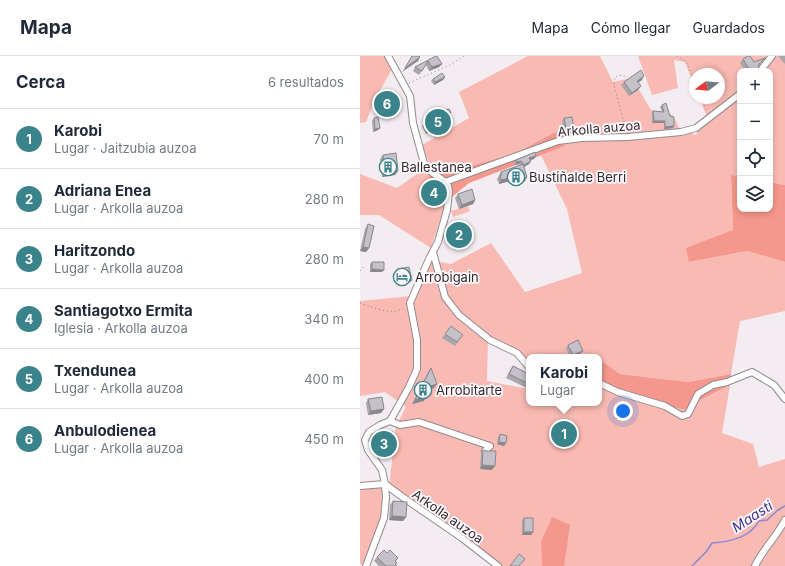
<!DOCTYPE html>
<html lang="es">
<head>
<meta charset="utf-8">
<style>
  body { margin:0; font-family:Inter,sans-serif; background:#f2f2f3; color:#1f2937 }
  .controls { position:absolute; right:12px; top:12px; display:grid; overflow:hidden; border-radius:8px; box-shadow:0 2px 6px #0003 }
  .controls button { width:36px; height:36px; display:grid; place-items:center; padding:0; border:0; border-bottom:1px solid #e0e1e3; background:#fff; color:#1f2937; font:20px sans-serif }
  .compass { position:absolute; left:329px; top:12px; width:36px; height:36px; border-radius:50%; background:#fff; box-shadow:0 2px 6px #0003; rotate:254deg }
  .you { position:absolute; left:263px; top:355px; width:14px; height:14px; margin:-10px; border:3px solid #fff; border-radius:50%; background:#1a73e8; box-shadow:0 0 0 6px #1a73e833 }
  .badge { display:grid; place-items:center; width:26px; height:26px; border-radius:50%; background:#3b838a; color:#fff; font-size:13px; font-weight:700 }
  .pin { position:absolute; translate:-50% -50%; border:2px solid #fff; box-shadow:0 1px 4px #0006 }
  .popup { position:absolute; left:166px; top:298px; width:76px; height:52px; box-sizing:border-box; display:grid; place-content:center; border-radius:8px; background:#fff; filter:drop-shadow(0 1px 3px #0005); font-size:13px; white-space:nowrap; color:#747a83 }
  .popup b { font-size:15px; color:#1f2937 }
  .popup::after { content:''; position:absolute; left:50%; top:100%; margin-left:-8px; border:8px solid transparent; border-top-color:#fff }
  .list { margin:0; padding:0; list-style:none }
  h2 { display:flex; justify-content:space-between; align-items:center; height:52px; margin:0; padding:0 16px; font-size:17px }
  h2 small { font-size:13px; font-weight:400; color:#747a83 }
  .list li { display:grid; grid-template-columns:26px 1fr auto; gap:12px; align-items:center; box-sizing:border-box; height:60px; padding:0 16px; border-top:1px solid #e0e1e3 }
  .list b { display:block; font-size:15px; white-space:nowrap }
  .list p { margin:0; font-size:13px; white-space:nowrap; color:#747a83 }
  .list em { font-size:13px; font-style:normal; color:#747a83 }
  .icon { flex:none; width:22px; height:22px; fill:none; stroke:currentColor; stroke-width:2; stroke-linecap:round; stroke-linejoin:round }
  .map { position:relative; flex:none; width:425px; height:510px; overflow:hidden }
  header { display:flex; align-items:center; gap:24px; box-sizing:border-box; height:56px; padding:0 20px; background:#fff; border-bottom:1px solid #e0e1e3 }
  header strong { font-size:19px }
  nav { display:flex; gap:22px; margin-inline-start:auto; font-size:14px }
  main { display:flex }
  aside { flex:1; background:#fff }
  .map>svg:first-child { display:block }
</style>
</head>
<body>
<header>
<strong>Mapa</strong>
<nav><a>Mapa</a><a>Cómo llegar</a><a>Guardados</a></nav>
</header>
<main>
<aside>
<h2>Cerca<small>6 resultados</small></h2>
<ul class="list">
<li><span class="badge">1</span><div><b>Karobi</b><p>Lugar · Jaitzubia auzoa</p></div><em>70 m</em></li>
<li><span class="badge">2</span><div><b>Adriana Enea</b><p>Lugar · Arkolla auzoa</p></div><em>280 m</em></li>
<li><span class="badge">3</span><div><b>Haritzondo</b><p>Lugar · Arkolla auzoa</p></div><em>280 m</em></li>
<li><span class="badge">4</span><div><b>Santiagotxo Ermita</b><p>Iglesia · Arkolla auzoa</p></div><em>340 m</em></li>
<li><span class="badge">5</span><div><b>Txendunea</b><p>Lugar · Arkolla auzoa</p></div><em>400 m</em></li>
<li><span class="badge">6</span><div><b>Anbulodienea</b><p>Lugar · Arkolla auzoa</p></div><em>450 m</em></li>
</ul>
</aside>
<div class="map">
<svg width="425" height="510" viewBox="0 0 425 510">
  <rect width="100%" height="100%" fill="#f3ecf1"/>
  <g fill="#f8bab2">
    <path d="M0 0H31L35 8 15 43 6 66 0 67Z"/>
    <path d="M168 0H240L253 26 272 22 291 54 313 59 319 72 336 79 346 58 339 42H359V18H335V31L325 6 314 4 318 32 292 39 278 0H425V129L410 126V15H380V121L371 120 373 174 329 206 387 195 425 206V255L380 265 371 318 328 326 260 318 239 303V301L234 300 169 301V306L128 279 127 325 169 333V347H239V332L325 354 334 347 370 329 362 377 393 388 399 411 425 403V510H202L181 486 182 510H135L29 432 6 508H0V433L29 431 36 370 46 351 25 336 0 340V245L52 240 70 204 91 208 131 187 165 236 222 217 207 153 181 99 205 90 195 76 154 98 95 114 70 109 86 146 71 192 19 159H0V118L37 132 70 109 62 89 109 62 99 36Z"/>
    <path d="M108 150 110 155 93 161 91 155Z"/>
  </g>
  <g fill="#f5978c">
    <path d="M195 76 205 90 109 127 86 146 69 132 70 109 95 114 154 98Z"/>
    <path d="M371 119 380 121V153H410V126L425 129V206L387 195 329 206 326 192 373 174Z"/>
    <path d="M239 303 260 318 328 326 371 318 370 329 334 347 325 354 239 332Z"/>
    <path d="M192 461 210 469 204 510H182L181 486Z"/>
  </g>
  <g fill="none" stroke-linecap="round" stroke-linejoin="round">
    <path stroke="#8888d7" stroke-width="1.5" d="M332 510 346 496 352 487C369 486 390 482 399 465L407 464 418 454 425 450"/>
    <defs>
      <g id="minor">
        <path d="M400 15 412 0"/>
        <path d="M85 126 198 85 222 82 268 81 321 76 336 72 380 38"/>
        <path d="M73 196 85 241 99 259 130 284 157 297 169 311"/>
        <path d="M239 327 258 336 305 350 322 360 328 358 338 338 353 329 367 326 392 316 414 329 425 343"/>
        <path d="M30 365 40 369 59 366 130 390 125 395"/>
        <path d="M0 430 25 428 41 440 102 482 138 510"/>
        <path d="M6 510 24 462 26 442 25 428 22 414 8 394 5 384 9 376 20 369 30 365 49 331 57 313V284L50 247 69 203 78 186 87 154 89 136 88 130 85 126 65 111 53 67 50 40 28 0"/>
        <path d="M395 510C403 493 417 480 425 464"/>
      </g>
    </defs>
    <use href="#minor" stroke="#918a8f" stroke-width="8"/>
    <g stroke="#8d888b" stroke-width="1" stroke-dasharray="1 3" stroke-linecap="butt">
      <path d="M317 0 326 5 335 29"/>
      <path d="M49 27 90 9 104 0"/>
      <path d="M341 42 347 56"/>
      <path d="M266 74 254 29 255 21 259 19 268 21"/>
      <path d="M0 215 5 209"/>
      <path d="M0 247C12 251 34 261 45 251"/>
    </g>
    <use href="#minor" stroke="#fff" stroke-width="6"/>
  </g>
  <g fill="#a9a6ac">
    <path d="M76 0 82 8 79 11 69 15 66 9 59 19 53 15 55 11Z"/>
    <path d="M418 0H425V8Z"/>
    <path d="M383 3 394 6 399 9 397 15H385L380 7Z"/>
    <path d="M85 21 83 24 74 29 71 25 73 23Z"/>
    <path d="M282 24 278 26 281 30 278 34 269 40 261 29 264 26Z"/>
    <path d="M21 42 38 47 35 51 23 57 18 46Z"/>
    <path d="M302 49 313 72 304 73V67H292V57L293 55 302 56 300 51Z"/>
    <path d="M77 57 88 61H87L85 68 81 73 78 74 77 72 66 78 62 70 65 66 74 62V61Z"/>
    <path d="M14 62 20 72 18 74 13 76 12 65Z"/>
    <path d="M204 62 214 75 212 78 205 79 202 65Z"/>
    <path d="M23 99 38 115 35 119 22 121 20 103Z"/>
    <path d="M174 103 170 104 171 105 169 108 164 111 167 121 165 125 152 129 150 125 139 128 137 123 141 116 160 109 159 108 155 109 154 107 156 104Z"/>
    <path d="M73 131 79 138 72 141 69 136Z"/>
    <path d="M98 138 115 144 113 148 99 153 95 142Z"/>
    <path d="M8 168 9 192 6 196 0 195 5 173Z"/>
    <path d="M94 173 106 182V190L96 192 92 176Z"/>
    <path d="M12 206 22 216H10V208Z"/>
    <path d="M37 213 52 224 50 226 38 229 35 216Z"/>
    <path d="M91 270 103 279 95 290 82 282Z"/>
    <path d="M208 289 221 297 213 301H210L206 292Z"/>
    <path d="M153 310 169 318V333L146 322 150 314Z"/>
    <path d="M71 312 74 332 65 335 66 340 64 345 52 348 68 316Z"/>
    <path d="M8 343 24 353 21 357 8 359 6 347Z"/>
    <path d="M22 374 28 399 17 397 19 378Z"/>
    <path d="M198 374H212L214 377 206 386 196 376Z"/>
    <path d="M140 378 146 387 144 390 137 388 138 381Z"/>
    <path d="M123 394 132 414 120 413 121 398Z"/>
    <path d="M33 445 46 461 43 465 29 464 30 449Z"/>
    <path d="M164 462 171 479H162V465Z"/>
    <path d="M27 497 38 502 36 505V509L37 510H19L14 505 17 501Z"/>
  </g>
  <g fill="#89878c">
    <path d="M60 1 58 5 42 16 45 12Z"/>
    <path d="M82 8 79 11 69 15 72 11Z"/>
    <path d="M284 20 282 24 275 29 277 25Z"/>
    <path d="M85 21 83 24 74 29 75 26Z"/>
    <path d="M281 30 278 34 269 40 272 37Z"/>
    <path d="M38 47 35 51 23 57 26 53Z"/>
    <path d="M88 64 81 73 78 74 81 70Z"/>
    <path d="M294 65H305L304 67H292Z"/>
    <path d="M80 68 77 72 66 78 69 74Z"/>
    <path d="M314 70 313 72 304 73 305 71Z"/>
    <path d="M20 72 18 74 13 76 15 73Z"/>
    <path d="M214 75 212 78 205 79 207 76Z"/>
    <path d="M176 100 174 103 168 105 169 102Z"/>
    <path d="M161 105 159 108 155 109 157 106Z"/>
    <path d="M171 105 169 108 162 112 164 109Z"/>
    <path d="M38 115 35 119 22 121 25 117Z"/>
    <path d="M153 121 150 125 139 128 141 124Z"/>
    <path d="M167 121 165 125 152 129 154 126Z"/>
    <path d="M83 132 79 138 72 141 76 136Z"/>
    <path d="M115 144 113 148 99 153 102 149Z"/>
    <path d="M108 187 106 190 96 192 97 189Z"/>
    <path d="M3 191 9 192 6 196 0 195Z"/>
    <path d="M12 213 24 214 22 216H10Z"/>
    <path d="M52 224 50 226 38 229 39 226Z"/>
    <path d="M223 295 221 297 213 301H212L213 299Z"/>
    <path d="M77 328 74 332 61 336 64 332Z"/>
    <path d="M66 340 64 345 52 348 55 344Z"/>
    <path d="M24 353 21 357 8 359 11 355Z"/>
    <path d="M139 386 146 387 144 390 137 388Z"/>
    <path d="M20 393 31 395 28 399 17 397Z"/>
    <path d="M122 409 135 410 132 414 120 413Z"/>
    <path d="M32 460 46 461 43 465 29 464Z"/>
    <path d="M164 476H173L171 479H162Z"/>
  </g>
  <g fill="#c4c1c8" stroke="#89878c">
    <path d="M52 0H59L60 1 45 12Z"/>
    <path d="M76 0H77L82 8 72 11 68 5 62 15 55 11Z"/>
    <path d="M388 0H390L394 6 405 2 399 8 398 14 395 15H390L383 3Z"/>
    <path d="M281 14 284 20 277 25 281 30 272 37 264 26Z"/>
    <path d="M82 17 85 21 75 26 73 23Z"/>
    <path d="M33 36 38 47 26 53 21 42Z"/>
    <path d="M306 47 310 60 314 61V70L305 71V65H294L293 55 304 56 302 49Z"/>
    <path d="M89 53 91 57 86 59 88 64 84 69 81 70 80 68 69 74 65 66 78 61 77 57Z"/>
    <path d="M18 61 20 72 15 73 14 62Z"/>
    <path d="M212 61 214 75 207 76 204 62Z"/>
    <path d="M175 96 176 100 169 102 171 105 164 109 161 105 157 106 156 104Z"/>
    <path d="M36 97 38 115 25 117 23 99Z"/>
    <path d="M163 108 167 121 154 126 153 121 141 124 140 119H142L141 116Z"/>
    <path d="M79 127 83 132 76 136 73 131Z"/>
    <path d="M112 133 115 144 102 149 98 138Z"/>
    <path d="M8 168 14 170 9 192 3 191Z"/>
    <path d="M106 170 109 180H106L108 187 97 189 94 173Z"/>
    <path d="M12 206H24V214L12 213Z"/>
    <path d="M49 211 52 224 39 226 37 213Z"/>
    <path d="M91 270 103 279 97 286 85 278Z"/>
    <path d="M218 284 223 295 213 299 208 289Z"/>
    <path d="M153 310 169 318V328L149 318Z"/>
    <path d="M71 312 77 328 64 332 66 340 55 344Z"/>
    <path d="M22 341 24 353 11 355 8 343Z"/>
    <path d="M204 367 206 369 207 368 213 373 212 374 214 377 207 383 198 374Z"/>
    <path d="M22 374 33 376 31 395 20 393Z"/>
    <path d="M140 378 147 380 146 387 139 386Z"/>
    <path d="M123 394 127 395H136L135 410 122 409Z"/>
    <path d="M33 445 47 446 46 461 32 460Z"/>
    <rect x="164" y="462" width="9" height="14"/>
    <path d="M24 494 27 497 30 494 38 502 35 505 37 507 35 508 37 510H26L17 501Z"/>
    <path d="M159 498 165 503 159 510H150Z"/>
  </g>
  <defs>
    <symbol id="building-ring" viewBox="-11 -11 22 22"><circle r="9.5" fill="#fff9fe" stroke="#3b838a" stroke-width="1.5"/><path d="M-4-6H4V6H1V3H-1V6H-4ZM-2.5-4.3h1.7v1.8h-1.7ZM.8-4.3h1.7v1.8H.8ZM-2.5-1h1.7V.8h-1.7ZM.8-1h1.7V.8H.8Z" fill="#3b838a"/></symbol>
    <symbol id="hotel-ring" viewBox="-11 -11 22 22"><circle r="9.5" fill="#fff9fe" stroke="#3b838a" stroke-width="1.5"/><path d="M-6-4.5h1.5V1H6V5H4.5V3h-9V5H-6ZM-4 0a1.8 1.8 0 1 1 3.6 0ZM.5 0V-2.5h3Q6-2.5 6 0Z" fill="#3b838a"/></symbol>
  </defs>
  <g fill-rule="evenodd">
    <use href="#building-ring" x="18" y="101" width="20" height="20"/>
    <use href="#building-ring" x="146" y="111" width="20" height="20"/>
    <use href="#hotel-ring" x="32" y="211" width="20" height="20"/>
    <use href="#building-ring" x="53" y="324" width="20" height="20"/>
  </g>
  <g text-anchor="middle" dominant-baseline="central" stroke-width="3.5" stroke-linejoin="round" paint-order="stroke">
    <g font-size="13" fill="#302d2f" stroke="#fff9fe">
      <text transform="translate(239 72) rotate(-5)">Arkolla auzoa</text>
      <text transform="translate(88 460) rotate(35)">Arkolla auzoa</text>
    </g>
    <g font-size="13" fill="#302d2f" stroke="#fff9fe" text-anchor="start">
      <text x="41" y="111">Ballestanea</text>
      <text x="169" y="121">Bustiñalde Berri</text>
      <text x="55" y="221">Arrobigain</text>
      <text x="76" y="334">Arrobitarte</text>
    </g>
    <g font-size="14" font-style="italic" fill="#3e348f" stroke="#fff9fe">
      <text transform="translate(392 460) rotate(-33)">Maasti</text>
    </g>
  </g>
</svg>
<div class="controls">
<button>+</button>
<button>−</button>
<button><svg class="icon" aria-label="locate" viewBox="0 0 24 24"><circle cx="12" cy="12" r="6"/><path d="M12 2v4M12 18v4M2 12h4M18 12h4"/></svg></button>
<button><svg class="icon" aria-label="layers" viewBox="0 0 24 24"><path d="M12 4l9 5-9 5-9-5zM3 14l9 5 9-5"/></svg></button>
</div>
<svg class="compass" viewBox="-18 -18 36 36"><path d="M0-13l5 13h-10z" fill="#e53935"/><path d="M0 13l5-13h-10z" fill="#747a83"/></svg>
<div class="you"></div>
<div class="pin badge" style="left:204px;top:378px">1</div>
<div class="popup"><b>Karobi</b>Lugar</div>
<div class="pin badge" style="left:99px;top:179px">2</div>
<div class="pin badge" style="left:24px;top:388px">3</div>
<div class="pin badge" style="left:74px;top:137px">4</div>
<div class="pin badge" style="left:78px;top:66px">5</div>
<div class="pin badge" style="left:27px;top:48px">6</div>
</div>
</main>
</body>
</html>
